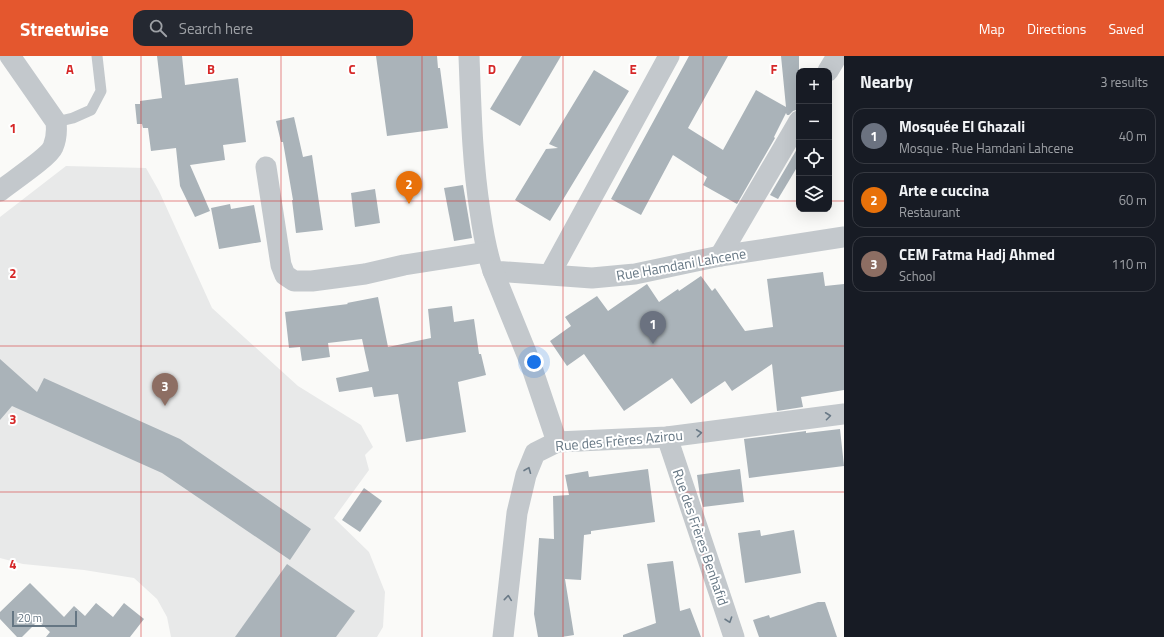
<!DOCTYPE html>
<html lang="en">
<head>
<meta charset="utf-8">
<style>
  body { margin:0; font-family:"Titillium Web",sans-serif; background:#242831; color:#f1f3f6 }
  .controls { position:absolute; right:12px; top:12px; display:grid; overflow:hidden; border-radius:8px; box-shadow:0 4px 16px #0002 }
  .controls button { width:36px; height:36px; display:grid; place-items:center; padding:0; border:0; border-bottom:1px solid #363941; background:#171b24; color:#f1f3f6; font:20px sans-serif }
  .scale { position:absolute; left:12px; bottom:10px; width:65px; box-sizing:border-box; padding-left:4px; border:2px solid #657683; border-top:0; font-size:11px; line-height:14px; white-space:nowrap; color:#657683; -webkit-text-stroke:3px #fff; paint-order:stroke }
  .you { position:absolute; left:534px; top:306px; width:14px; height:14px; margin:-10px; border:3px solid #fff; border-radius:50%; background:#1a73e8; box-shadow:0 0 0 6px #1a73e833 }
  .badge { display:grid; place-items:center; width:26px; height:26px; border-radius:50%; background:#e4572e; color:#fff; font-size:13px; font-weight:700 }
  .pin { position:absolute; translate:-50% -33px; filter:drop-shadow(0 1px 2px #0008) }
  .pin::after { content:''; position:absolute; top:21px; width:14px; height:12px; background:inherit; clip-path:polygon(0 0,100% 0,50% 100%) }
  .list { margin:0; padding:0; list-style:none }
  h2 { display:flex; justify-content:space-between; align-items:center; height:52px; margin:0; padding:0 16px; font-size:17px }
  h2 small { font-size:13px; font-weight:400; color:#9ea1a6 }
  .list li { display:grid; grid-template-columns:26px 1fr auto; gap:12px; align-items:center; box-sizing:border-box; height:56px; margin:0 8px 8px; padding:0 8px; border:1px solid #363941; border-radius:12px }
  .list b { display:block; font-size:15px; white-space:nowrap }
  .list p { margin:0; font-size:13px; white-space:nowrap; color:#9ea1a6 }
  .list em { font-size:13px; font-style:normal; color:#9ea1a6 }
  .icon { flex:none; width:22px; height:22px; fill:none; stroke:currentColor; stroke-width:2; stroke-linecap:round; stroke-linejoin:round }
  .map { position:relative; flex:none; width:844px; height:581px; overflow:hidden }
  header { display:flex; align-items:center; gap:24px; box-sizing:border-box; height:56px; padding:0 20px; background:#e4572e; color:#fff }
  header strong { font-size:19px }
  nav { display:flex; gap:22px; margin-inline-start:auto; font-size:14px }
  .search { width:280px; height:36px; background:#242831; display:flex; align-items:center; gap:10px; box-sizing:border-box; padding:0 14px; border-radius:12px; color:#9ea1a6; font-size:15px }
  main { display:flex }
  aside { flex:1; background:#171b24 }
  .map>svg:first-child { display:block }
</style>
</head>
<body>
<header>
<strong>Streetwise</strong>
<div class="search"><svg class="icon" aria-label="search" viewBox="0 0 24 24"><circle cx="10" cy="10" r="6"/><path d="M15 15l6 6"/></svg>Search here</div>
<nav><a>Map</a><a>Directions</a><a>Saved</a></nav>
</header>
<main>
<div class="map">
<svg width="844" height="581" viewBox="0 0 844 581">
  <rect width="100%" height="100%" fill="#fafaf8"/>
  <path fill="#e8e9e9" d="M66 110 146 112 159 135 212 252 298 330 361 369 373 391 365 399 369 414 334 462 369 496 385 536 383 571 377 581H171L167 561 157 543 134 522 84 514 23 508 0 502V161Z"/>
  <g fill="#aab3b9">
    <path d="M157 0H182L185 29 238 22 246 86 223 89 225 104 190 109 210 155 195 161 180 130 176 92 151 95 148 72H143L142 68H137L135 48H140V45L162 42Z"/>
    <path d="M376 0H437L438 12H440L448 72 387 80Z"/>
    <path d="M522 0H561L520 70 490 53Z"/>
    <path d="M689 0H728L688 72 723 94 756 34 786 51 781 0H799V53L793 55 789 59H787L786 57 774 81 775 82 737 148 703 129 707 121 673 99 641 159 611 143Z"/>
    <path d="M594 14 629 35 550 165 515 144 546 93 558 92 549 88Z"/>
    <path d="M294 61 303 101 312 99 323 174 296 177 292 144H293L283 86H281L276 65Z"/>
    <path d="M797 93 799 94V108L778 143 770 139Z"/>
    <path d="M463 129 472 182 454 185 444 132Z"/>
    <path d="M375 133 380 167 355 171 351 137Z"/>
    <path d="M230 148 231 153 254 149 261 186 219 193 211 152Z"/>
    <path d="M823 216 825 230 844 228V334L801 341 803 351 777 355 772 308 732 335 725 325 691 348 672 322 624 355 584 298 567 310 550 285 571 270 565 261 597 240 608 255 647 228 659 246 678 233 679 235 701 220 712 235 715 232 745 275 773 271 767 223Z"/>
    <path d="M378 241 388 291 431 282 428 253 452 250 454 266 474 263 479 298H481L486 319 458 326 466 376 406 386 398 338 374 341 372 331 339 336 336 322 369 315 362 283 328 287 330 301 302 305 300 291 289 292 285 256 348 248 347 247Z"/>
    <path d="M0 303 37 336 44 322 180 383 311 473 290 504 162 417 12 350 0 364Z"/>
    <path d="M840 373 844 410 749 422 744 383 806 375V377Z"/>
    <path d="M648 413 655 466 591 475V478L584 479 581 524 565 523 574 579 562 581H538L534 558 539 482 554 483 553 440 569 439 565 419 588 415 589 421Z"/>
    <path d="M740 413 744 446 703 451 700 440 697 419Z"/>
    <path d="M364 432 382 445 360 476 342 464Z"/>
    <path d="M760 474 761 480 794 474 801 517 745 527 738 477Z"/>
    <path d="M673 505 680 555 690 552 701 581H623V579L656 567 647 508Z"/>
    <path d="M287 508 355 555 336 581H235Z"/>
    <path d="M30 527 64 561 74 550 85 560 96 547 113 561 124 547 144 563 130 581H46L50 576 38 565 22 581H17L0 563V556Z"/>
    <path d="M818 546H825L837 581H759L753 564 769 559 770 562Z"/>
  </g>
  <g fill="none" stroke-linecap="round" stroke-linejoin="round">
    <path stroke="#c3c8cc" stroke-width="11" d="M56 66 73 62 91 54 101 35 97 0"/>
    <g stroke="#c3c8cc" stroke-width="21">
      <path d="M469 0C471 52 472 104 480 155 483 176 486 195 493 215L592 222 635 218 720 200 844 181"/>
      <path d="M828 15 837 0"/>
      <path d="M266 111 281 209 285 219 294 225H312L365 218 404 209 487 196"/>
      <path d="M0 135C11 126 49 101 53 91 57 82 57 75 56 66L10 0"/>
      <path d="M720 200 799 65"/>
      <path d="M493 215 530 306 557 386"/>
      <path d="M550 218 669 0"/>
      <path d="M667 381 734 581"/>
      <path d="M503 581 517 457 526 419 535 397 557 386 667 381 844 358"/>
    </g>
  </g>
  <defs><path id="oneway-chevron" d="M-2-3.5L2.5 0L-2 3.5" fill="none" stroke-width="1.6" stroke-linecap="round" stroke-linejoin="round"/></defs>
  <g stroke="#6a7a87">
    <use href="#oneway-chevron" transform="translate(828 360) rotate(-7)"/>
    <use href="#oneway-chevron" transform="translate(699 377) rotate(-7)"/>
    <use href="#oneway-chevron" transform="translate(528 414) rotate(-68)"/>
    <use href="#oneway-chevron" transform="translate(508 542) rotate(-84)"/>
    <use href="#oneway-chevron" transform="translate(729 564) rotate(71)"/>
  </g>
  <path fill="none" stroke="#d62828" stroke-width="1" stroke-opacity="0.55" d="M141 0V581M281 0V581M422 0V581M563 0V581M703 0V581M0 145H799M829 145H844M0 290H844M0 436H844"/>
  <g text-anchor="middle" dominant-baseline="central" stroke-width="4" stroke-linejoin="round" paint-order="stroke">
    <g font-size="14" fill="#657683" stroke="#fff">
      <text transform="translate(681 208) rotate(-10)">Rue Hamdani Lahcene</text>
      <text transform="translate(619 384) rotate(-5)">Rue des Frères Azirou</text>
      <text transform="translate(701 481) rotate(71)">Rue des Frères Benhafid</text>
    </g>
  </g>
  <g font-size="13" text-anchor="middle" font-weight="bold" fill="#d62828" stroke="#fff" stroke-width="4" stroke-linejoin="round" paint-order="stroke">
    <text x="70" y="18">A</text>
    <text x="211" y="18">B</text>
    <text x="352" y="18">C</text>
    <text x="492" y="18">D</text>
    <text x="633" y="18">E</text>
    <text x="774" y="18">F</text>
    <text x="13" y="77">1</text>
    <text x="13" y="222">2</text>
    <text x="13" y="368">3</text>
    <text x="13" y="513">4</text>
  </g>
</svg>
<div class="controls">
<button>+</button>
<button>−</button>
<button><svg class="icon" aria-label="locate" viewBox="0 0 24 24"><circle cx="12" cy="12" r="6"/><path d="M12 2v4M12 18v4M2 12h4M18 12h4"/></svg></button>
<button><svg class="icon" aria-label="layers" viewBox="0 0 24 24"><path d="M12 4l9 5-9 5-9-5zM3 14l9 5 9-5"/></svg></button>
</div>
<div class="scale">20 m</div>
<div class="you"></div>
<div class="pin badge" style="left:653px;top:288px;background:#6b7280">1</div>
<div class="pin badge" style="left:409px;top:148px;background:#e8710a">2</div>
<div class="pin badge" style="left:165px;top:350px;background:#8d6e63">3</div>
</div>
<aside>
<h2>Nearby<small>3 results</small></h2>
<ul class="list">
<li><span class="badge" style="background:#6b7280">1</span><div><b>Mosquée El Ghazali</b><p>Mosque · Rue Hamdani Lahcene</p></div><em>40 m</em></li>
<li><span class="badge" style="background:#e8710a">2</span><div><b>Arte e cuccina</b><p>Restaurant</p></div><em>60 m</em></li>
<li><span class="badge" style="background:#8d6e63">3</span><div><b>CEM Fatma Hadj Ahmed</b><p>School</p></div><em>110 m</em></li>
</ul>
</aside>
</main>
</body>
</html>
